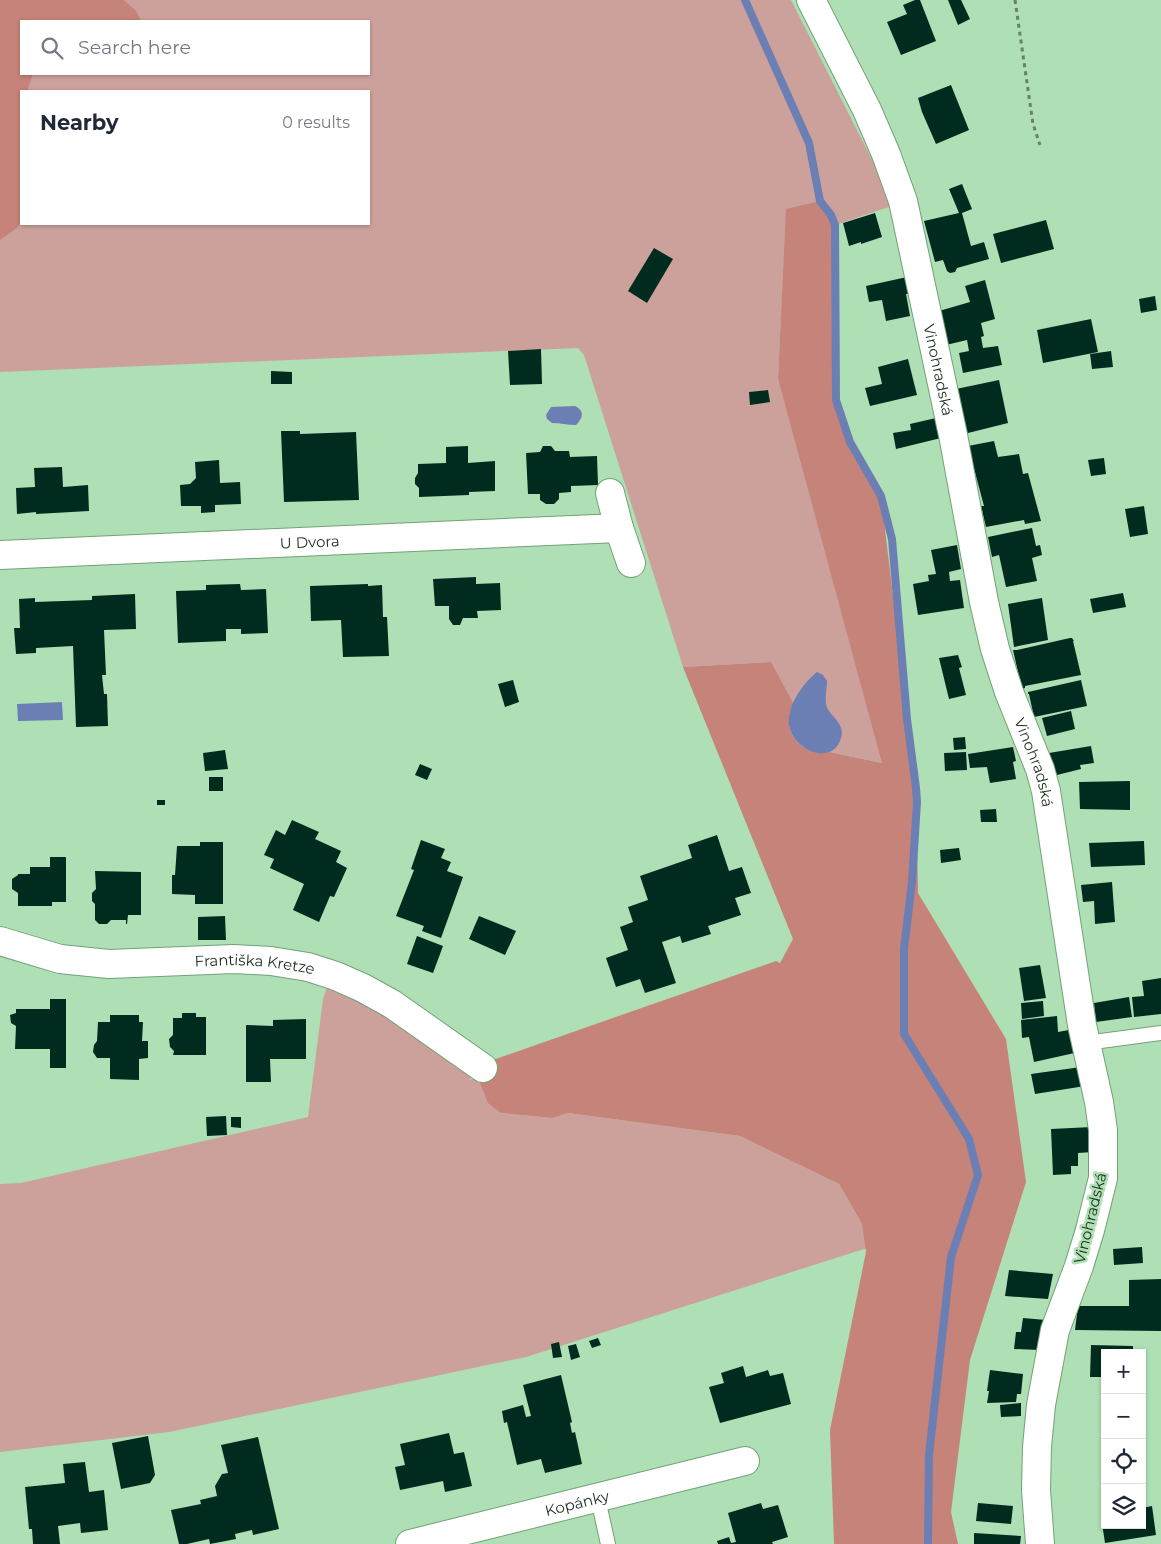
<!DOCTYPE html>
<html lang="en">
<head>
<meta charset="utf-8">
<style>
  body { margin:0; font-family:Montserrat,sans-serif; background:#f6f6f7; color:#1f2937 }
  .controls { position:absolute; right:15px; bottom:15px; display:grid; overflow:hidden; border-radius:0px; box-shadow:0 1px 4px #0004 }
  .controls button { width:45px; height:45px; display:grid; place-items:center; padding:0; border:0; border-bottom:1px solid #e0e1e3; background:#fff; color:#1f2937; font:25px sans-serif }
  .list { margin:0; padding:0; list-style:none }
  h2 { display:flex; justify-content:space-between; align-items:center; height:65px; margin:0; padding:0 20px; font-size:21px }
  h2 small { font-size:16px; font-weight:400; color:#747a83 }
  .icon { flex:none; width:28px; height:28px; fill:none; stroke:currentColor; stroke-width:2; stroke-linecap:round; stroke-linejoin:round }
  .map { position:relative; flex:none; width:1161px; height:1544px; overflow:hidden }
  .search { position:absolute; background:#fff; box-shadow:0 1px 4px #0004; left:20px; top:20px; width:350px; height:55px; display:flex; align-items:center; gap:12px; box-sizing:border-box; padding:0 18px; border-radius:0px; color:#747a83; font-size:19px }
  .panel { position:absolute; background:#fff; box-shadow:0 1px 4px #0004; left:20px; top:90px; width:350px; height:135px; border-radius:0px }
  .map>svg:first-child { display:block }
</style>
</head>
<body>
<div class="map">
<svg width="1161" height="1544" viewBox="0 0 1161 1544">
  <rect width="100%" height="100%" fill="#afdfb4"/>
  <g fill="#cca19b" fill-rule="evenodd">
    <path d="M79 0H791L895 205 835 225 785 237 778 379 883 763 829 752C808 756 789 741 789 720 789 715 792 710 790 705 785 690 777 676 771 662L683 667 584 355 578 348 0 372V85L21 74H369V21H61ZM21 91H369V224H21Z"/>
    <path d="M328 984 370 1001 475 1075 469 1080 478 1078 501 1113 553 1118 568 1113 740 1136 839 1184 867 1233V1248L526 1357 169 1432 0 1452V1184L21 1183 308 1117 323 999Z"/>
  </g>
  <g fill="#c6837a">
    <path d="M0 0H124L136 11 141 21H21V74H33L27 91H21V222L17 228 0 240Z"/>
    <path d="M820 201 835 225 836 400 850 442 881 496 916 788 918 893 1006 1039 1026 1182 970 1360 951 1512 958 1544H834L830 1430 866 1252 862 1224 839 1184 740 1136 568 1113 553 1118 501 1113 488 1103 478 1078 487 1062 776 961 780 963 793 939 683 667 771 662 793 703C792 707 789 713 789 718 787 740 808 756 829 752L882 763 778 379 786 209Z"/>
  </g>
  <g fill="#6b7fb4">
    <path d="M575 406C585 411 583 418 576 425 567 425 560 423 552 423L547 419 546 415 551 407Z"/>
    <path d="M817 672 823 675 827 681C827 687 825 698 826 704 828 716 846 722 841 738 833 765 799 752 791 732 782 712 802 684 817 672Z"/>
    <path d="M62 702 63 720 18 721 17 704Z"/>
  </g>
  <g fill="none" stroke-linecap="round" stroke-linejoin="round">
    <path stroke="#6b7fb4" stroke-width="8" d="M745 0 809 143 820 201 831 215 835 225 836 400 850 442 881 496 892 539 907 719 916 788 917 802 912 882 904 949V1034L969 1139 978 1175 951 1257 929 1455 928 1544"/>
  </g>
  <g fill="#022b1f">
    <path d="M915 0H920L936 41 901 55 887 22 907 14 903 5Z"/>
    <path d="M948 0H961L970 19 958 25Z"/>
    <path d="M951 85 969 130 936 144 922 112 918 98Z"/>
    <path d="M962 184 972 209 962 213 971 246 984 242 989 259 957 268 955 272 950 273 947 271 943 260 935 262 924 221 959 213 949 189Z"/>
    <path d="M875 213 882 237 861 244V242L849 246 843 223Z"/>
    <path d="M1046 220 1054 249 1001 263 993 234Z"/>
    <path d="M654 248 673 259 647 303 628 291Z"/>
    <path d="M907 277 910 294H906L910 316 886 321 882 300 869 302 866 286Z"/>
    <path d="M985 280 995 319 981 323 984 336 981 337 983 348 998 346 1002 365 963 373 959 353 969 351 967 340 946 345 939 311 970 302 965 286Z"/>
    <path d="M1155 296 1157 310 1141 313 1139 299Z"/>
    <path d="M1091 319 1098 352 1043 363 1037 330Z"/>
    <path d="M541 349 542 384 510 385 508 351Z"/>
    <path d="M1111 351 1113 367 1092 369 1090 354Z"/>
    <path d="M908 359 917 395 870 406 865 388 882 384 878 367Z"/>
    <path d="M271 371 292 372V384H271Z"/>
    <path d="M999 380 1008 423 964 434 956 389Z"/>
    <path d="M768 390 770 402 750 405 749 392Z"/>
    <path d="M936 418 941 438 896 449 893 433 911 430 910 424Z"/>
    <path d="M281 431H300V434L356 432 359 500 284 502Z"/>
    <path d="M994 441 998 457 1019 454 1023 474 1028 473 1041 521 1025 524 1024 520 986 527 981 506H984L968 446Z"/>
    <path d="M468 446V463L495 461V491L469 492V495L419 497V488L415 484V478L418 473V464L446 463V447Z"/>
    <path d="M543 446H551L555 451H569L570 457 597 456 598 485 571 486V492L559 493V499L554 504H546L540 500V494H528L526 453 540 452Z"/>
    <path d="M1104 458 1106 474 1091 476 1088 460Z"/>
    <path d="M219 460 220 483 240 482 241 504 215 505V512L201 513V506H181L180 485 190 484 196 478 195 462Z"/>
    <path d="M62 467 63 487 88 485 89 511 36 514V512L17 514 16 488 35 487 34 468Z"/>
    <path d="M1144 506 1148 534 1130 537 1125 509Z"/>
    <path d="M1032 528 1036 546 1040 545 1042 555 1032 558 1037 581 1006 587 999 555 992 557 988 537Z"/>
    <path d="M957 545 961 569 949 572 950 581 960 580 964 608 918 615 913 584 929 581 928 575 936 574 931 550Z"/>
    <path d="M476 577V584L500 583 501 610 477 611 478 618H463L460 625H453L449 619V606H435L433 579Z"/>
    <path d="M240 584 241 590 266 589 268 633 241 634V629H226V641L178 643 176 591 206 590V585Z"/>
    <path d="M368 584V586L382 585 383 617H387L389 656 343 657 341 620 311 621 310 586Z"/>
    <path d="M1123 593 1126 607 1093 613 1090 599Z"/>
    <path d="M135 594 136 629 104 630 106 675H102L104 694H107L108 726 76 727 73 646 36 648V653L16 654 14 628H20L19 599 35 598V602L92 600V596Z"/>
    <path d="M1042 598 1048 640 1014 647 1008 604Z"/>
    <path d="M1070 638H1072L1074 641H1073L1081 675 1025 686V688L1021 689 1020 685H1021L1013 650H1017Z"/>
    <path d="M958 655 962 667 959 668 966 695 949 699 939 658Z"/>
    <path d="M513 680 519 702 505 707 498 684Z"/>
    <path d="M1081 680 1087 706 1034 717 1029 694H1028V692Z"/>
    <path d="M1071 711 1075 729 1047 736 1042 718Z"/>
    <path d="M965 737 966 749 954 750 953 738Z"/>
    <path d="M1091 746 1094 763 1080 765 1081 769 1057 775 1049 753Z"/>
    <path d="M1013 747 1016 761 1013 762 1016 779 990 783 987 767 970 768 968 754Z"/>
    <path d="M225 750 228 769 205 771 203 753Z"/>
    <path d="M966 752 967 770 945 771 944 753Z"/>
    <path d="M420 764 432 769 427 780 415 775Z"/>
    <rect x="209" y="777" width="14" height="14"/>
    <path d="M1130 781V810L1080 809 1079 782Z"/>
    <rect x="157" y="800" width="8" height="5"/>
    <path d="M996 809 997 822H981L980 810Z"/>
    <path d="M292 820 319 832 315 839 341 851 336 862 347 868 334 897 330 896 319 922 293 910 304 884 270 868 274 859 264 855 276 830 285 835Z"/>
    <path d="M717 835 729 871 742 867 751 893 735 898 741 915 708 926 711 934 682 943 680 936 662 942 676 983 645 993 640 979 616 987 606 958 628 950 620 927 633 922 628 907 648 900 640 876 692 858 688 845Z"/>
    <path d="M421 840 445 849 441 858 451 862 447 871 463 877 441 938 422 931 424 926 396 916 414 870 411 869Z"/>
    <path d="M1144 841 1145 865 1091 867 1089 843Z"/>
    <path d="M200 842H223V904H195V895L172 894V875H175L177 846H200Z"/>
    <path d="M959 848 961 860 941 863 940 850Z"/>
    <path d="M50 857H66V902H52V906H18V893L12 889V879L18 875V874H30V867H50Z"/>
    <path d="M95 871 141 872V915H128L127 924H126V920H111L107 924H99L95 920V904L92 901V893L96 889Z"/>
    <path d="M1112 882 1115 922 1095 924 1094 901 1083 902 1081 885Z"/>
    <path d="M225 916 226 940H198V917Z"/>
    <path d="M479 916 516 931 505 955 469 939Z"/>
    <path d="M417 936 443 946 433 973 407 964Z"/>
    <path d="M1040 965 1046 998 1024 1001 1019 968Z"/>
    <path d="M1161 978V1014L1134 1017 1132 997 1144 996 1142 981Z"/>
    <path d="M1129 997 1132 1017 1096 1022 1094 1003Z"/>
    <path d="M50 999H66V1068H50V1049H15L16 1026 11 1023 10 1015 16 1013V1009H50Z"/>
    <path d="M1043 1001 1044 1016 1022 1019 1021 1003Z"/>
    <path d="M182 1013H196V1017H206V1055H173L174 1051 170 1047 169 1039 173 1035V1018H182Z"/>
    <path d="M110 1015H139V1022H143L142 1041H148V1058L139 1059V1080L110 1079V1058H97L93 1052 94 1045 97 1041 98 1022H110Z"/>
    <path d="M1057 1016 1058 1032 1074 1029 1079 1052 1034 1062 1029 1037 1022 1038 1021 1020Z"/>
    <path d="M306 1019V1059H270L271 1082H246V1025L273 1026V1020Z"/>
    <path d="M1081 1067 1085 1086 1035 1094 1031 1074Z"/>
    <path d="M226 1116 227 1135 207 1136 206 1117Z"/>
    <path d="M231 1117H241V1128L231 1127Z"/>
    <path d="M1092 1127 1093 1152 1078 1153V1166H1071V1174L1053 1175 1051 1129Z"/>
    <path d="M1142 1247 1143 1263 1114 1265 1113 1249Z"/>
    <path d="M1009 1270 1053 1274 1048 1299 1005 1296Z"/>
    <path d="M1161 1279V1331L1075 1330 1078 1306H1129V1280Z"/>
    <path d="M1023 1318 1046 1320 1040 1350 1014 1349 1016 1332H1021Z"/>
    <path d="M598 1338 601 1345 592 1348 589 1341Z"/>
    <path d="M559 1342 562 1357 553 1358 551 1344Z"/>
    <path d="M576 1344 580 1357 571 1360 568 1346Z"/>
    <path d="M1091 1345 1133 1346V1353H1105V1377H1090Z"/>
    <path d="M743 1366 746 1377 768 1370 770 1376 783 1373 791 1404 720 1423 709 1387 724 1383 721 1373Z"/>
    <path d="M990 1370 1023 1374 1021 1394H1017L1016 1402 987 1403 989 1391H987Z"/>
    <path d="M561 1375 572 1422 570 1423 572 1433 575 1432 582 1464 545 1473 541 1459 517 1465 507 1422 504 1423 502 1411 523 1405 526 1417 531 1416 523 1385Z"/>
    <path d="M1020 1403H1021V1416L1001 1417 1000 1405Z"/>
    <path d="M449 1433 454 1454 464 1452 472 1486 445 1492 443 1481 400 1490 395 1467 405 1465 400 1444Z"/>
    <path d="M148 1436 155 1475 150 1483 121 1489 112 1443Z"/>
    <path d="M258 1437 279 1529 253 1535 252 1530 235 1534 236 1539 210 1544 209 1539 187 1544H179L171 1510 201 1504 200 1500 217 1496 215 1486 222 1474 228 1473 221 1445Z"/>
    <path d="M85 1462 89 1492 104 1490 108 1530 81 1533 80 1523 58 1526 60 1544H33L32 1529H29L25 1487 65 1483 63 1464Z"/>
    <path d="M761 1503 763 1509 778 1505 788 1537 772 1542 773 1544H718L717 1541 729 1537 731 1543 736 1542 728 1513Z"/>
    <path d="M978 1503 1013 1506 1011 1524 976 1521Z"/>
    <path d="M1152 1506 1156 1535 1105 1543 1102 1523H1105V1525H1142V1508Z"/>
    <path d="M974 1533 1021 1536 1020 1544H974Z"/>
  </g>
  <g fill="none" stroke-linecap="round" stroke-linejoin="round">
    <defs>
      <g id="service">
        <path d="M1086 1043 1161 1033"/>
        <path d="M598 1499 608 1544"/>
      </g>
      <g id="minor">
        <path id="s1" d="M811 0 867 110 886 154 903 201 953 435 984 602 995 649 1009 692 1040 769 1046 791 1082 1025 1099 1102 1103 1130V1178L1090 1230 1079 1266 1055 1330 1041 1405 1037 1447 1036 1490 1040 1544"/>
        <path d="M610 493 619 528 631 563"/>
        <path id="s2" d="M0 555 619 528"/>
        <path id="s3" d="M0 941 60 959 109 964 234 959 271 961 308 967 336 976 363 988 392 1004 483 1068"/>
        <path id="s4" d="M410 1544 745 1461"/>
      </g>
    </defs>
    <use href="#service" stroke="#73a178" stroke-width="16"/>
    <use href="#minor" stroke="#73a178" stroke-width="30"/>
    <path stroke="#638467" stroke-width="3" stroke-dasharray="4 4" stroke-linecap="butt" d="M1015 0 1033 124 1040 145"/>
    <use href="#service" stroke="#fff" stroke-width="14"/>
    <use href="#minor" stroke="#fff" stroke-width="28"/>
  </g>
  <g text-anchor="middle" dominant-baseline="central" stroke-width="5" stroke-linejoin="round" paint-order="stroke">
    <g font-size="15" fill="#1a2d1d" stroke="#afdfb4">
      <text stroke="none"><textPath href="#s1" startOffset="394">Vinohradská</textPath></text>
      <text stroke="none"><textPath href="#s2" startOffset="310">U Dvora</textPath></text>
      <text stroke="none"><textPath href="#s1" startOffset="799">Vinohradská</textPath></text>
      <text stroke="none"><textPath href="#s3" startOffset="258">Františka Kretze</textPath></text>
      <text transform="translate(1090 1218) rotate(-76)">Vinohradská</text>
      <text stroke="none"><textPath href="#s4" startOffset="172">Kopánky</textPath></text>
    </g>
  </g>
</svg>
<div class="controls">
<button>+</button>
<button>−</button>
<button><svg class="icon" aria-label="locate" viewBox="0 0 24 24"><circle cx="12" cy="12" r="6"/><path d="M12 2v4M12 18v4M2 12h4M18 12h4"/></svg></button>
<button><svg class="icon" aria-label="layers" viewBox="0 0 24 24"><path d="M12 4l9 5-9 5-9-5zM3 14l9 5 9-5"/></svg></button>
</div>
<div class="search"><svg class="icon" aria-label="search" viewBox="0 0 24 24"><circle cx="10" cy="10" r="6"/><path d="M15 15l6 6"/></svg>Search here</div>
<section class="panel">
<h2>Nearby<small>0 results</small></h2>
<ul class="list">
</ul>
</section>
</div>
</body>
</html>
